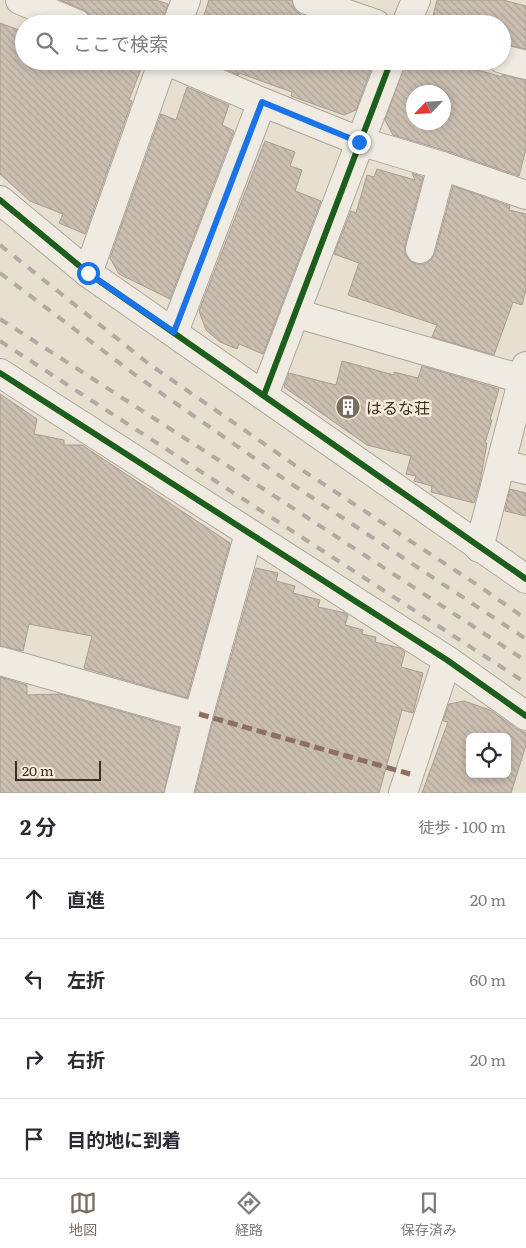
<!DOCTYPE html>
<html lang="ja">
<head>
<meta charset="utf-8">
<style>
  body { margin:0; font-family:Literata,"Noto Sans JP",serif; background:#f2f2f3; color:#2b2b33 }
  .controls { position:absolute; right:15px; bottom:15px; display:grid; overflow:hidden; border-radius:8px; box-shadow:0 2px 8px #0003 }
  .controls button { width:45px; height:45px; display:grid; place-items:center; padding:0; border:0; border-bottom:1px solid #e1e1e2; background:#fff; color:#2b2b33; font:25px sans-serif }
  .compass { position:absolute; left:406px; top:85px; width:45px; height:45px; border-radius:50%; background:#fff; box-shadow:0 2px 8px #0003; rotate:245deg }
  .scale { position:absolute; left:15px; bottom:12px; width:86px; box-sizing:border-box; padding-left:5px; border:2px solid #3d2e20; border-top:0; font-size:14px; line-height:18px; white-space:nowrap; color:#3d2e20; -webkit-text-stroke:4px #f7eed8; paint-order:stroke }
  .stop { position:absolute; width:15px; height:15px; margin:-11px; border:4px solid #1a73e8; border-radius:50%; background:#fff }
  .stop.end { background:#1a73e8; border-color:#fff; box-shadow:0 1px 5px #0008 }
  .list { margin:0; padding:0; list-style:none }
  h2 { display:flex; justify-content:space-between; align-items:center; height:65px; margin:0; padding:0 20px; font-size:21px }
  h2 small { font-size:16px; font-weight:400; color:#7c7c81 }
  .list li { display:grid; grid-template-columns:32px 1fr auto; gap:15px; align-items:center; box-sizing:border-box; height:80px; padding:0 20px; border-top:1px solid #e1e1e2 }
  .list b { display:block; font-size:19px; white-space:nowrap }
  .list em { font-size:16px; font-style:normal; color:#7c7c81 }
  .icon { flex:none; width:28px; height:28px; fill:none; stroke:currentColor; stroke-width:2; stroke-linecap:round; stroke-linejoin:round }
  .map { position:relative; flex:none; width:526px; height:793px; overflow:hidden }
  .search { position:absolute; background:#fff; box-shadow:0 2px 8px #0003; left:15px; right:15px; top:15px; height:55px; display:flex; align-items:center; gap:12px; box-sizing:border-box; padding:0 18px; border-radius:28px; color:#7c7c81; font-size:19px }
  .sheet { height:385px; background:#fff }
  nav { display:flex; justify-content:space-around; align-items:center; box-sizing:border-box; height:70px; border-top:1px solid #e1e1e2; background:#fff; font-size:14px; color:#7c7c81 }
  nav a { display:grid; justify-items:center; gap:2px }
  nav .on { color:#786c5e }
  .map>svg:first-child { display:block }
</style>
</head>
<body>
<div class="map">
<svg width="526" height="793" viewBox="0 0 526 793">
  <defs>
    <pattern id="building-back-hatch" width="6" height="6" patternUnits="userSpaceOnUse" patternTransform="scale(1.25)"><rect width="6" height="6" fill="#cbbfb2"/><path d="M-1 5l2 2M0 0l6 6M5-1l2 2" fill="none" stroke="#afa499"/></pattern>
  </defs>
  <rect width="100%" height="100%" fill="#e7e0d1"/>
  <g fill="url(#building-back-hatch)" stroke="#a89c90" fill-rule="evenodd">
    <path d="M60 0H156L168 4 162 24H92L90 15 83 10Z"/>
    <path d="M209 0H292L295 10 301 15 328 24H194L197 15 203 18Z"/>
    <path d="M437 0H503L526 6V49L502 44V24H431Z"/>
    <path d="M0 23 24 32V61H144L129 100 132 101 85 234 59 223 63 214 30 201 0 174Z"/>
    <path d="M207 61H374L356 110 344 115 291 96 292 92 239 73V75Z"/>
    <path d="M406 61H447L502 77V75L526 80V149L519 176 447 151 393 135 385 120ZM414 92H444V122H414Z"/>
    <path d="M187 87 229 105 222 125 234 131 170 299 119 274 110 258 161 114 176 120Z"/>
    <path d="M265 141 295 152 290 166 302 170 295 191 321 201 263 354 239 344 237 349 220 342 206 330 199 311Z"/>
    <path d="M377 169 415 180 412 173 423 177 405 245V253L409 260 416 264H425L431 260 435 253 453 186 510 206 509 210 526 214V290L522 305 513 302 494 355 432 337 437 325 348 295 359 263 334 254 351 211 356 213 367 175 374 177Z"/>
    <path d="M342 361 394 375V372L418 378 422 366 499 389 490 420H492L485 443H487L480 482 474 503 431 492 432 486 414 481 416 476 406 474 411 456 367 445 284 387 289 373 336 385Z"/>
    <path d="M0 394 37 419 34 434 64 440V445H82L230 543 187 698 84 668 92 636 29 624 23 651 0 646Z"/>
    <path d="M510 489 526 493V516L505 511Z"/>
    <path d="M256 568 278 573 276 581 295 586 293 593 320 600 318 607 345 613 348 615 345 625 363 630 362 634 376 637 375 642 400 648 405 652 401 667 423 673 413 713 402 710 379 793H195L213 721Z"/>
    <path d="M0 677 27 685V695L60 694 179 728 164 793H0Z"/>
    <path d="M464 701 490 710 517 729 526 733V745L511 793H422L448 722 443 721 449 704ZM470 737H507V774H470Z"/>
  </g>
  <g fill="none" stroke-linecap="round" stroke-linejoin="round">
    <defs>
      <g id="minor">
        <path d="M20 0 77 24"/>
        <path d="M307 0 376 24"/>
        <path d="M177 24 186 0"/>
        <path d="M406 24 416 0"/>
        <path d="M502 59 526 65"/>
        <path d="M167 61 262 102 359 141 442 166 526 195"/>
        <path d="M0 200 88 273 526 579"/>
        <path d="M420 249 442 166"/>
        <path d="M88 273 163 61"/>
        <path d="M295 313 522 379"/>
        <path d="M174 332 262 102"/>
        <path d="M0 373 447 660 526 716"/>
        <path d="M264 395 391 61"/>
        <path d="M501 464 526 470"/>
        <path d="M479 548 526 366"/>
        <path d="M0 661 198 717"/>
        <path d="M179 793 198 717 249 533"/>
        <path d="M403 793 447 660"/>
      </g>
    </defs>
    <use href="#minor" stroke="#ada599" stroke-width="30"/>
    <use href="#minor" stroke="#efebe3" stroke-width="28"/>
    <g stroke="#afaaa2" stroke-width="4" stroke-dasharray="9 9" stroke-linecap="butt">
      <path d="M0 245 149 364 299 468 479 586 526 619"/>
      <path d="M0 273 138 377 290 483 526 639"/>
      <path d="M0 319 279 499 526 661"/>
      <path d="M0 341 526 683"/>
    </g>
    <path stroke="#8d6e63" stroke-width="5" stroke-dasharray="10 5" stroke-linecap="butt" d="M199 714 410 774"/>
    <defs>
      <g id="cycleway">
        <path d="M0 200 88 273 526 579"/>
        <path d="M0 373 447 660 526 716"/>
        <path d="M264 395 391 61"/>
      </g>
    </defs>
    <use href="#cycleway" stroke="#f7eed8" stroke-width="9"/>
    <use href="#cycleway" stroke="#1b5e20" stroke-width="6"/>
  </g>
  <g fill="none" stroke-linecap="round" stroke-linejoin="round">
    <path stroke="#1a73e8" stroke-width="6" d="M88 273 174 332 262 102 359 142"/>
  </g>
  <defs>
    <symbol id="building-disc" viewBox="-11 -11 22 22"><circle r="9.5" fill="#786c5e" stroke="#f7eed8"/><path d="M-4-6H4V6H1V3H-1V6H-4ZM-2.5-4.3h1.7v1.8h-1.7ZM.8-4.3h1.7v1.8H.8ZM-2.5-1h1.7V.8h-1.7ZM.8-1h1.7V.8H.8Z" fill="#fff"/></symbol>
  </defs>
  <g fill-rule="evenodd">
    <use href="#building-disc" x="334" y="393" width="28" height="28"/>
  </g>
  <g text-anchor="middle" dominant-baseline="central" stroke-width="5" stroke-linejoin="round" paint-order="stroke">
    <g font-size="16" fill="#3d2e20" stroke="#f7eed8" text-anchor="start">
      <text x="366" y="407">はるな荘</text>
    </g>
  </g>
</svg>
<div class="controls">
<button><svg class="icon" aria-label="locate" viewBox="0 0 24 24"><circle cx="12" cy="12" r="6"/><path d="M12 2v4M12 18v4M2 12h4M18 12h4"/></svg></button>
</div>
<svg class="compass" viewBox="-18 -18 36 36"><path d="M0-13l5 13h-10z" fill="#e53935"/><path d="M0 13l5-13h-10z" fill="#7c7c81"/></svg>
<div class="scale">20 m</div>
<div class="stop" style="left:88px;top:273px"></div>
<div class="stop end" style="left:359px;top:142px"></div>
<div class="search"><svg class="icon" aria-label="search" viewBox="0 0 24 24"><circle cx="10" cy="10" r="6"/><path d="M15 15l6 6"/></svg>ここで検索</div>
</div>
<section class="sheet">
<h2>2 分<small>徒歩 · 100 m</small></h2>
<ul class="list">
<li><svg class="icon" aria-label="ahead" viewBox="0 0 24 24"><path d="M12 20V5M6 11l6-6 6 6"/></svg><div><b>直進</b></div><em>20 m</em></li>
<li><svg class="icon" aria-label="left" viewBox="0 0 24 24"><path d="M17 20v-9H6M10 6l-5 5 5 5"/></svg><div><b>左折</b></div><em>60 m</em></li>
<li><svg class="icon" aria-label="right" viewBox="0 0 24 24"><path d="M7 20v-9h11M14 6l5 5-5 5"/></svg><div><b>右折</b></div><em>20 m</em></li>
<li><svg class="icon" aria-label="arrive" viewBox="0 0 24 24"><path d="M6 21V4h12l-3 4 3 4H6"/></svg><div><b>目的地に到着</b></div></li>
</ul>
</section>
<nav>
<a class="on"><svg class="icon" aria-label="map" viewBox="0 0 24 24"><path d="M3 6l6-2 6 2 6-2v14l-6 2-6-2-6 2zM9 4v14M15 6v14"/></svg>地図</a>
<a><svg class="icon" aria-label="directions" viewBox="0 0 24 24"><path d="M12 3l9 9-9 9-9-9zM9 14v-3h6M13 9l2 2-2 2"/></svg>経路</a>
<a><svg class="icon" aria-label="saved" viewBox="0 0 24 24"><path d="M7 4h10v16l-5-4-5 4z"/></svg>保存済み</a>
</nav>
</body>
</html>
